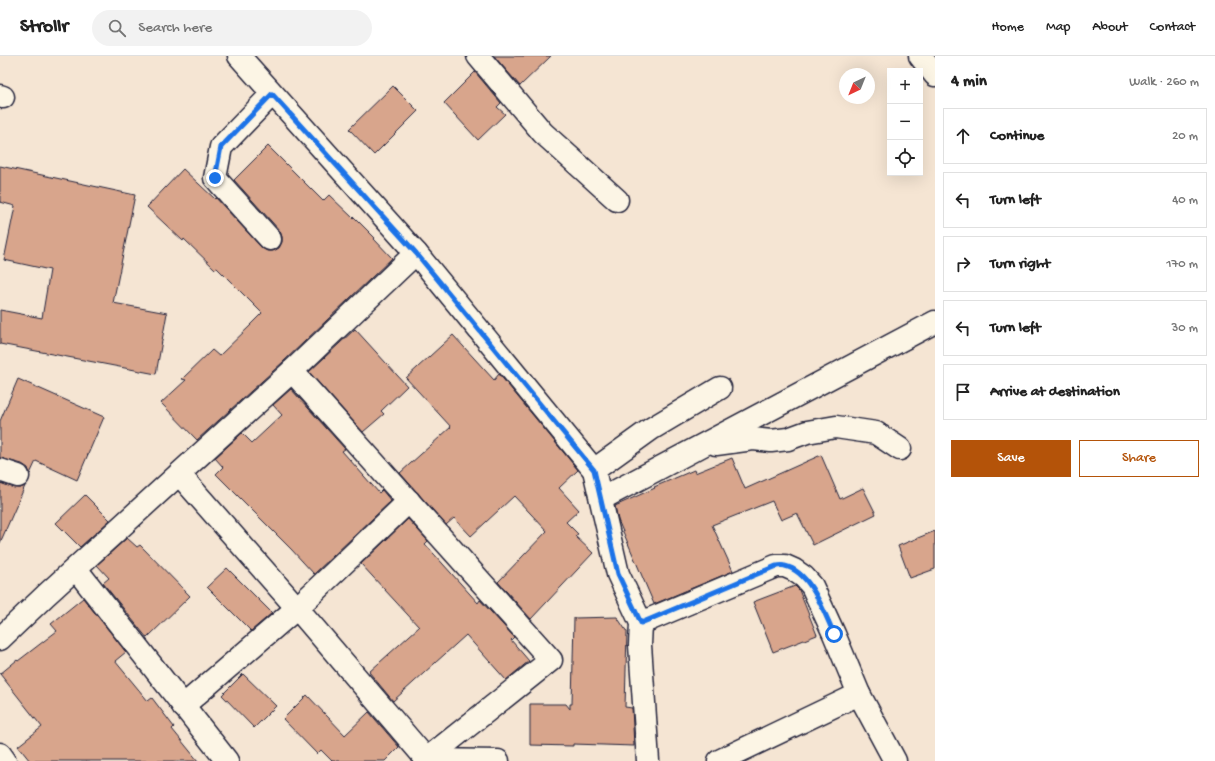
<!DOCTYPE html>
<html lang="en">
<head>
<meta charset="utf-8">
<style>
  body { margin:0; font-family:"Gochi Hand",sans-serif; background:#f2f2f2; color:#222 }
  .controls { position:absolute; right:12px; top:12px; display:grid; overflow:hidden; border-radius:0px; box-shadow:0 4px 16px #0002 }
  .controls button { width:36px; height:36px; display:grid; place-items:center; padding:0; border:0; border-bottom:1px solid #e0e0e0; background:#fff; color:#222; font:20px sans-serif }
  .compass { position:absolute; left:839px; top:12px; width:36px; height:36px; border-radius:50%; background:#fff; box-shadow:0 4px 16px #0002; rotate:223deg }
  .stop { position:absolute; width:12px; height:12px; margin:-9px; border:3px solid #1a73e8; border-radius:50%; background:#fff }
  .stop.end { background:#1a73e8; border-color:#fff; box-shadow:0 1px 4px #0008 }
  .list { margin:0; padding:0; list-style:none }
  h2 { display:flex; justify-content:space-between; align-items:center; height:52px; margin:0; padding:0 16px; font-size:17px }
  h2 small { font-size:13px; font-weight:400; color:#767676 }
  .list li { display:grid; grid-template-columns:26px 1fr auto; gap:12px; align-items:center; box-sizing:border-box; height:56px; margin:0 8px 8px; padding:0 8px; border:1px solid #e0e0e0; border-radius:0px }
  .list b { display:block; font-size:15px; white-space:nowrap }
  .list em { font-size:13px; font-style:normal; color:#767676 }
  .actions { display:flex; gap:8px; padding:12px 16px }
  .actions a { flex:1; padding:9px 0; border:1px solid #b45309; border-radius:0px; text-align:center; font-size:14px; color:#b45309 }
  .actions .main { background:#b45309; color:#fff }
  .icon { flex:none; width:22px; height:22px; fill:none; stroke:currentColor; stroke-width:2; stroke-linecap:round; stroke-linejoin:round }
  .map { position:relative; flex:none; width:935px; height:705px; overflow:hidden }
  header { display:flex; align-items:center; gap:24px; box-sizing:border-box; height:56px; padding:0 20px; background:#fff; border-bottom:1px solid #e0e0e0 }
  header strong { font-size:19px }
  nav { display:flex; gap:22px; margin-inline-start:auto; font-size:14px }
  .search { width:280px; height:36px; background:#f2f2f2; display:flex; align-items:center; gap:10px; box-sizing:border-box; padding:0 14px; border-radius:22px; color:#767676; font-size:15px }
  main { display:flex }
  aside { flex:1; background:#fff }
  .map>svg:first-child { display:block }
</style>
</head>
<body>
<header>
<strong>Strollr</strong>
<div class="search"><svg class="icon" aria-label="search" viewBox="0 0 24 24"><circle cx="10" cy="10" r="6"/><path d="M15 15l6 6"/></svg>Search here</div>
<nav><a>Home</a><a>Map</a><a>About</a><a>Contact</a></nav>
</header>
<main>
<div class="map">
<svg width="935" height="705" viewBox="0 0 935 705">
  <rect width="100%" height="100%" fill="#f5e5d3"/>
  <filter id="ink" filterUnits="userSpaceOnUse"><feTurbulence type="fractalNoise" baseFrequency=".025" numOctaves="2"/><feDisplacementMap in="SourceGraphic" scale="8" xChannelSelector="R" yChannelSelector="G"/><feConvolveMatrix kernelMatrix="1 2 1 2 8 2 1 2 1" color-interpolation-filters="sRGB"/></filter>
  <g filter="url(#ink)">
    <g fill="#d8a58c" stroke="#22223b">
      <path d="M494 0H551L520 30Z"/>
      <path d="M475 16 501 47 497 51 505 58 478 84 444 47Z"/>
      <path d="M393 30 418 55 374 99 349 73Z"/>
      <path d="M268 90 323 145 329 139 353 162 354 161 375 182 374 183 392 202 283 306 197 384 161 347 186 324 182 323 212 294 219 300 251 269H250L262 257 217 212 215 213 184 183 183 185 147 151 183 113 215 143 216 142 261 191 267 195H273L279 192 282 186V181L280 175 234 124Z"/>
      <path d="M0 110 135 139 113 247 167 257 156 318 0 288V254L42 262 50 214 4 204 15 150 0 146Z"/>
      <path d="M355 273 407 330 381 355 384 358 363 376 309 316Z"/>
      <path d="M453 279 494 324 499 318 578 414 559 432 579 454 566 466 578 478 575 480 593 497 531 563 498 526 547 475 514 440 471 480 454 462 446 469 400 417 451 371 406 322Z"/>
      <path d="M18 323 104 361 77 424 36 405 30 418 28 412 22 408 0 402V365Z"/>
      <path d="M291 333 345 393 342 395 379 437 382 434 391 445 314 518 291 493 216 418 223 411 215 402 242 377 252 387 282 359 273 349Z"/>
      <path d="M821 399 840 443 863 432 876 458 813 489 797 457 781 464 772 445 712 469 733 515 654 548 618 464 615 450 655 432 654 431 694 414 695 417 732 402 745 433Z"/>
      <path d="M0 427 14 432H20L25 430 0 487Z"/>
      <path d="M85 439 110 464 80 491 56 467Z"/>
      <path d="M408 463 428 485 425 488 478 547 480 544 514 581 511 584 529 605 506 624 466 579 393 645 369 616 419 571 361 508Z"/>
      <path d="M935 475V513L910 522 898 490Z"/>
      <path d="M127 482 137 491 140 489 190 540 147 582 103 527 109 522 97 509Z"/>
      <path d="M227 512 272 557 251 575 207 531Z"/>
      <path d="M795 530 799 534 817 579 773 596 753 546Z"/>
      <path d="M83 542 126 596 115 605 148 645 152 642 174 671 172 673 198 705H30L18 690 42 671 0 618 17 604 18 605 57 575 51 568Z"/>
      <path d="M617 561 627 576 625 651 632 652 634 690 573 688V690L530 689V648H566L570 653V648H572L574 562Z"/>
      <path d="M243 618 276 650 254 672 222 639Z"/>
      <path d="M307 639 345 679 369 656 399 691 385 705H332L321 694 317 698 283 663Z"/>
    </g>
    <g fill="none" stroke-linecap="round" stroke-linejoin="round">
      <defs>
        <g id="minor">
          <path d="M239 0 416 197"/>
          <path d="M478 0 543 77 617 144"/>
          <path d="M920 0 935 19"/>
          <path d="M0 40 3 41"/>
          <path d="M270 183 215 122 221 91 272 38"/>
          <path d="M292 315 416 197 594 414 618 518 641 567 640 589 648 705"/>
          <path d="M716 388 753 383 771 385 788 383 807 376 836 371 876 377 900 393"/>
          <path d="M0 414 18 420"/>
          <path d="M594 414 651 373 720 332"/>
          <path d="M179 418 297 552 427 704 498 705"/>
          <path d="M601 443 935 266"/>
          <path d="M76 513 227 705"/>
          <path d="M641 567 776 510H785L794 514 804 521 812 530 834 578 859 638 895 705"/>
          <path d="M0 583 46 539 292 315 551 604 424 705"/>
          <path d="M183 650 297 552 409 445"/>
          <path d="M0 698 5 705"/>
          <path d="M719 705 859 638"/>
        </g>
      </defs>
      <use href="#minor" stroke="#22223b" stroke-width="25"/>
      <use href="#minor" stroke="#fcf5e5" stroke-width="22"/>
    </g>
  </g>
  <g fill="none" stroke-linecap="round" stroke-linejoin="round" filter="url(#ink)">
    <path stroke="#1a73e8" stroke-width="5" d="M215 122 221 91 272 38 416 197 594 414 618 518 641 567 776 510C779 510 782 509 785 510 811 516 824 556 834 578"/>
  </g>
</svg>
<div class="controls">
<button>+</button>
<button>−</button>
<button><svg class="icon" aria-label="locate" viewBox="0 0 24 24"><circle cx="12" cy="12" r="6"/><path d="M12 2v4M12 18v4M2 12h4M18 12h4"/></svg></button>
</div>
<svg class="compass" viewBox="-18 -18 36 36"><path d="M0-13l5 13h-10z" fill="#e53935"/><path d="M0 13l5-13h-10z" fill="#767676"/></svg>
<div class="stop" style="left:834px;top:578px"></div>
<div class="stop end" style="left:215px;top:122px"></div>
</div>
<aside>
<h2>4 min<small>Walk · 260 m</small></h2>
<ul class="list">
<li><svg class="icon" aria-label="ahead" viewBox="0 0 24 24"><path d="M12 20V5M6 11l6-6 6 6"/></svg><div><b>Continue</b></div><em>20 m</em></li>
<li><svg class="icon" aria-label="left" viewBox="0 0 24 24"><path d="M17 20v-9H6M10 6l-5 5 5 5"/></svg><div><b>Turn left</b></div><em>40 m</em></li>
<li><svg class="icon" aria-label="right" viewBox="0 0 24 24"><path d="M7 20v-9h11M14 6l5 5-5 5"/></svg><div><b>Turn right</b></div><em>170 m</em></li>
<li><svg class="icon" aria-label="left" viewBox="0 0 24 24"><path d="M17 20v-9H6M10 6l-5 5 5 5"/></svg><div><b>Turn left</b></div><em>30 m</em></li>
<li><svg class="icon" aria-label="arrive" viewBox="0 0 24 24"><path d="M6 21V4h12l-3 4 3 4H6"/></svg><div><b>Arrive at destination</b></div></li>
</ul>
<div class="actions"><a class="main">Save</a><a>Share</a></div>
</aside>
</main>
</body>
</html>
